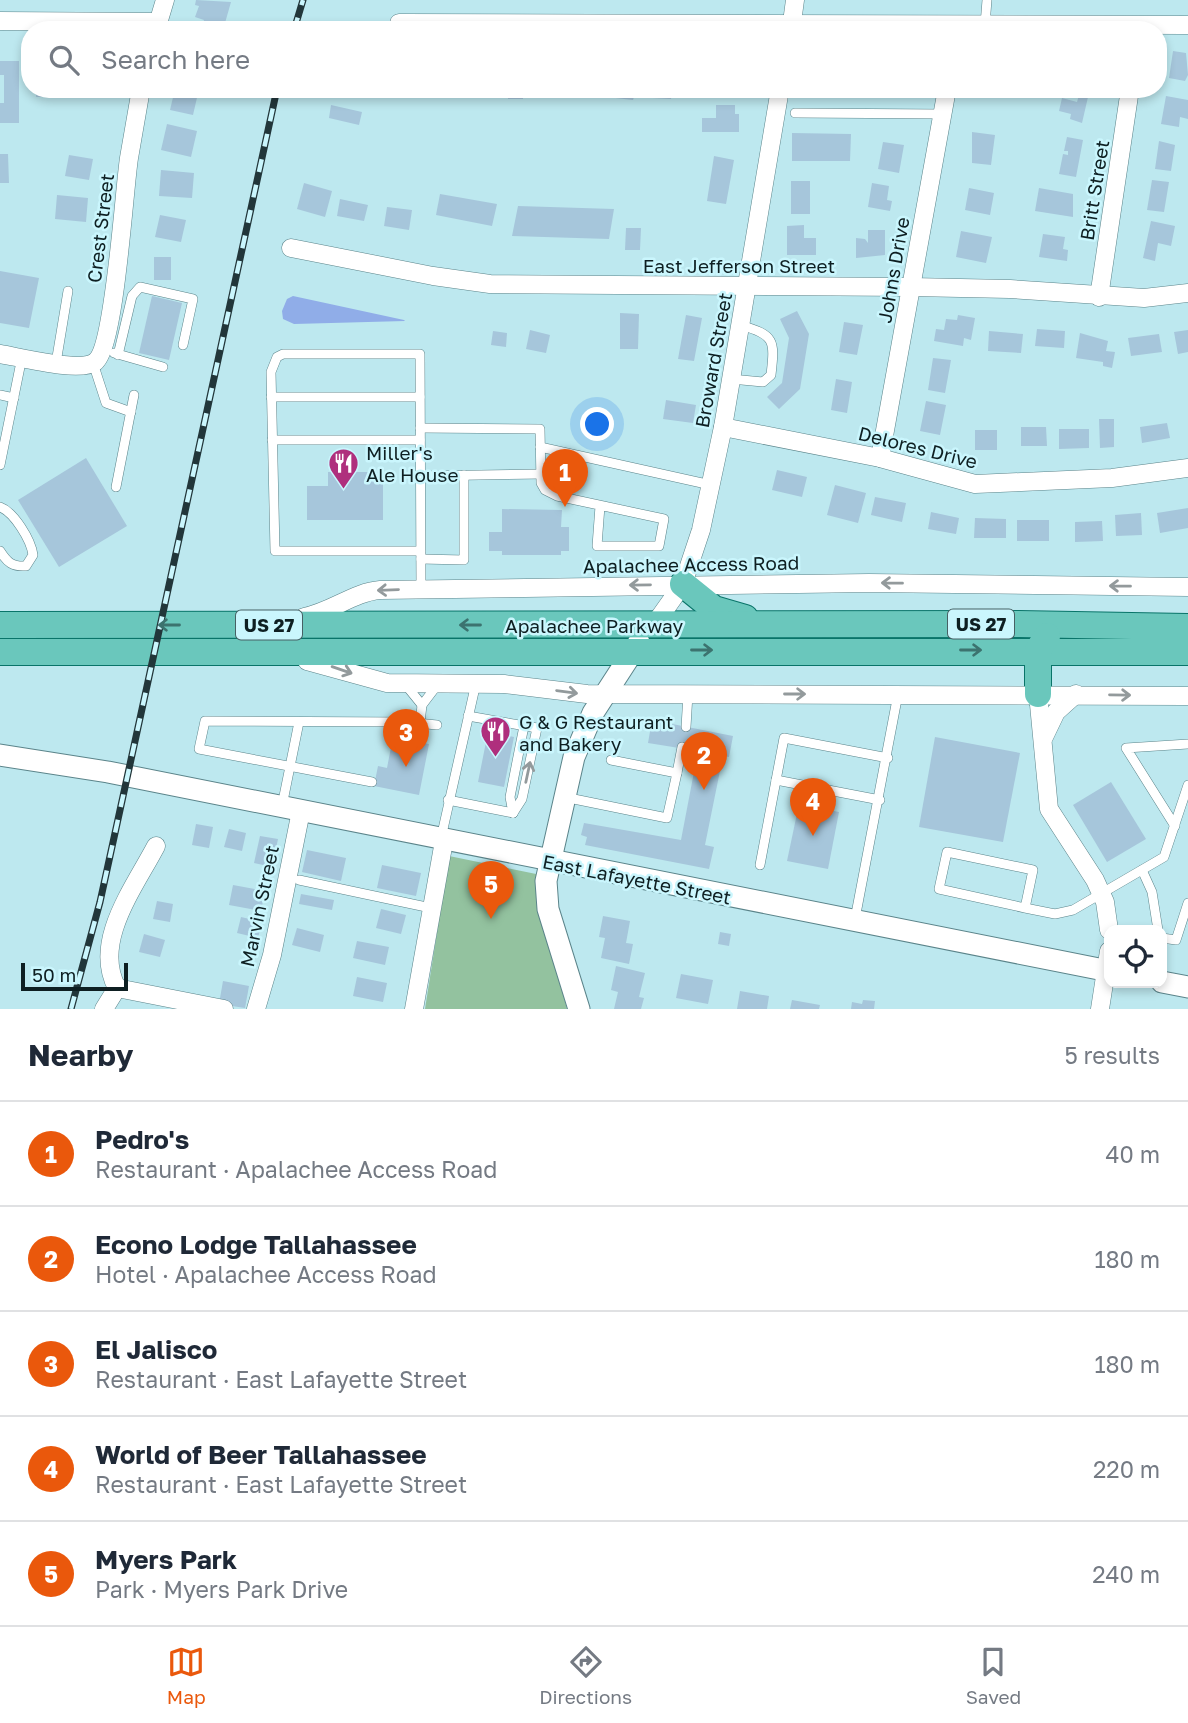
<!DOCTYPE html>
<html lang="en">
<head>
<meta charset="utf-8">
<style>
  body { margin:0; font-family:"Golos Text",sans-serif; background:#f6f6f7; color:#1f2937 }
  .controls { position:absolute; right:21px; bottom:21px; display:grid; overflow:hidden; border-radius:14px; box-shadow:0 4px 10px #0003 }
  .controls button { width:63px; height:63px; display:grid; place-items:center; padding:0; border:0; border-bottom:2px solid #e0e1e3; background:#fff; color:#1f2937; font:35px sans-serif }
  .scale { position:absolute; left:21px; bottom:18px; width:107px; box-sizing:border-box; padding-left:7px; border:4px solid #0e1f22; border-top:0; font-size:19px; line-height:24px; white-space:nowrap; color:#0e1f22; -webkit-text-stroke:5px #caf6fd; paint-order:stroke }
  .you { position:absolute; left:598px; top:425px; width:24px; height:24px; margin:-18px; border:5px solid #fff; border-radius:50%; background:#1a73e8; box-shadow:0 0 0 10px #1a73e833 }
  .badge { display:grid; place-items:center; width:46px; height:46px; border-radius:50%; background:#ea580c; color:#fff; font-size:23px; font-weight:700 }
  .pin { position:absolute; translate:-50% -58px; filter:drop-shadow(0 2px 4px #0008) }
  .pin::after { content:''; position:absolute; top:37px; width:24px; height:21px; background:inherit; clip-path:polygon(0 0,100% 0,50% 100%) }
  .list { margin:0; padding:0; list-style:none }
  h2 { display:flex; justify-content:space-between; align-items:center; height:91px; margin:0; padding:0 28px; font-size:30px }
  h2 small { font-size:23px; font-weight:400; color:#747a83 }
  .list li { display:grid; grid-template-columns:46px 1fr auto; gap:21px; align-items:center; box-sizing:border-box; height:105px; padding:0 28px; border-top:2px solid #e0e1e3 }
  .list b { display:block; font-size:26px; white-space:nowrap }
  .list p { margin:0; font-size:23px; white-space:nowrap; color:#747a83 }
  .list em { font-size:23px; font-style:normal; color:#747a83 }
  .icon { flex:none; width:38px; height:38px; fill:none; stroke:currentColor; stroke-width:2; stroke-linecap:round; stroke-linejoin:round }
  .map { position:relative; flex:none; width:1188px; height:1009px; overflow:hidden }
  .search { position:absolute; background:#fff; box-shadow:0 4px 10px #0003; left:21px; right:21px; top:21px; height:77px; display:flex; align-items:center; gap:18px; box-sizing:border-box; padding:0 24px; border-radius:28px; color:#747a83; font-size:26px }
  .sheet { height:616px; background:#fff }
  nav { display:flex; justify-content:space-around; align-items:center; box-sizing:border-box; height:98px; border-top:2px solid #e0e1e3; background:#fff; font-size:19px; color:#747a83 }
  nav a { display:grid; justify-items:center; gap:4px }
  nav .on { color:#ea580c }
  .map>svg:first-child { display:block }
</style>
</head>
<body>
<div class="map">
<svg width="1188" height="1009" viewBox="0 0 1188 1009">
  <rect width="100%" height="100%" fill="#bde8ef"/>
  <path fill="#93c29f" d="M449 856 541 875 539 900 567 1009H425Z"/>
  <path fill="#90ade8" d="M293 296 404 320 405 321 294 324 283 319 282 311 287 299Z"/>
  <g fill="#a6c6db">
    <path d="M196 0 231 2 223 30H201L204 20 195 17 199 6 195 5Z"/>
    <path d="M1173 51 1186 53 1188 75 1185 81 1169 78Z"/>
    <path d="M0 61H19V123H0V103H4V75H0Z"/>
    <path d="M37 89H64V97H36Z"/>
    <path d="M175 89H199L193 115 170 110Z"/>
    <rect x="508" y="89" width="15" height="10"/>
    <path d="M599 89H673L671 99 634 97 633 100 598 96Z"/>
    <path d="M1079 95 1088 97 1082 123 1070 119 1071 114 1059 111 1062 98 1077 102Z"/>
    <path d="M1166 96 1188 100V119L1180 117 1179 127 1161 124Z"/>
    <path d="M331 105 362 112 359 125 329 118Z"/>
    <path d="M716 105H735V114H739V132H702V118H716Z"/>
    <path d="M167 124 197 131 191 157 161 150Z"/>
    <path d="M972 132 995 135 991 165 972 163Z"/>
    <path d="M792 133 851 134 850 161H792Z"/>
    <path d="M1067 137 1083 140 1076 177 1059 174 1063 154 1068 155V151H1064Z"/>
    <path d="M1159 141 1175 145 1171 171 1155 169Z"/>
    <path d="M883 142 904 145 899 173 878 169Z"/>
    <path d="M0 154H8L9 183H0Z"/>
    <path d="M69 155 93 159 89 180 65 176Z"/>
    <path d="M714 156 734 160 726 204 707 201Z"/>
    <path d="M161 170 194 173 192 198 159 196Z"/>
    <path d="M1152 180 1169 182 1164 212 1147 210Z"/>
    <rect x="791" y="181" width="19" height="33"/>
    <path d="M304 183 332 191 325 217 297 209Z"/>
    <path d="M872 183 889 186 887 200 892 201 890 211 868 207Z"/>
    <path d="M969 188 994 193 990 215 965 210Z"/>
    <path d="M1039 188 1073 194V217L1035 211Z"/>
    <path d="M440 194 497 204 492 226 436 215Z"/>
    <path d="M57 195 88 198 86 222 55 219Z"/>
    <path d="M340 199 368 205 364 221 337 216Z"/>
    <path d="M518 206 614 209 609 239 512 236Z"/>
    <path d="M387 207 412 210 409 230 384 226Z"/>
    <path d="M160 215 186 220 181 242 155 237Z"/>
    <path d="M1151 221 1175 226 1171 246 1158 243 1155 261 1143 258Z"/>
    <path d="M804 225V238H816V255H787V226Z"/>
    <path d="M626 228H641L640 250H625Z"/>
    <path d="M868 230H885V255L856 258V238L865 239 868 243Z"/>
    <path d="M961 231 992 237 986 263 956 257Z"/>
    <path d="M1043 234 1065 237 1063 249 1068 250 1067 261 1039 257Z"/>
    <rect x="154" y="257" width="17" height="23"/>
    <path d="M0 271 39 278 29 328 0 323Z"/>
    <path d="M152 296 182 303 169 360 139 353Z"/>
    <path d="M797 311 809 334 800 389 779 409 767 397 782 383 789 338 780 319Z"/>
    <path d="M620 313 639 314 638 349H620Z"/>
    <path d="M686 315 702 318 694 361 678 359Z"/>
    <path d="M958 315 975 318 971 340 964 338 963 346 934 341 936 329 944 330 946 319 957 320Z"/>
    <path d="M844 322 863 325 857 355 839 352Z"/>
    <path d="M1037 329 1065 331 1064 348 1035 346Z"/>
    <path d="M530 330 550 335 546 353 526 349Z"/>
    <path d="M1188 330V352L1178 354 1174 332Z"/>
    <path d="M493 331 507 333 506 347 491 345Z"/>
    <path d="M989 331 1023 334 1021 353 988 351Z"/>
    <path d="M1080 333 1108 341 1106 351 1115 352 1112 368 1103 366V362L1076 358Z"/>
    <path d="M1159 334 1162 352 1131 356 1128 338Z"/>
    <path d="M933 358 951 360 945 393 928 390Z"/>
    <path d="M836 379 852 382 847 413 831 410Z"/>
    <path d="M666 400 696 405 693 423 663 419Z"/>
    <path d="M926 401 946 405 940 435 920 431Z"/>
    <path d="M1099 419H1114V447L1100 448Z"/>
    <path d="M1167 423 1170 438 1142 443 1140 427Z"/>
    <path d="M1021 427H1046L1047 446H1021Z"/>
    <path d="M1059 429H1089V448L1059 449Z"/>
    <rect x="975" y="430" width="22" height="20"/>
    <path d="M86 458 127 526 59 567 18 500Z"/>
    <path d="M777 470 807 477 802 497 772 490Z"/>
    <path d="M328 472H383V520H307V486H328Z"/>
    <path d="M835 485 866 493 858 523 827 515Z"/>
    <path d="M875 497 906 503 902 522 871 515Z"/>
    <path d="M1188 508V528L1160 533 1157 513Z"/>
    <path d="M502 509 562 510 561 527H569V551H561V555H502V551H489V532H502Z"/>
    <path d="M931 512 959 518 956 534 928 529Z"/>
    <path d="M1141 513 1142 535 1116 536 1115 515Z"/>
    <path d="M975 518 1006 519V538H974Z"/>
    <rect x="1017" y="520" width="32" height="21"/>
    <path d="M1102 521 1103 541 1075 542V522Z"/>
    <path d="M652 720 733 736 729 757 723 756 705 845 714 847 709 869 585 845 587 837 581 835 584 823 681 840 698 751 648 743Z"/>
    <path d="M488 732 514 737 504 787 478 782Z"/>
    <path d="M393 737 429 744 419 795 374 786 378 766 387 768Z"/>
    <path d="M935 737 1020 753 1003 842 919 827Z"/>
    <path d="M1111 782 1146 839 1107 862 1073 805Z"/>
    <path d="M799 804 839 812 828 869 787 861Z"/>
    <path d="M196 824 213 827 209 848 192 845Z"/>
    <path d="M229 829 246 833 242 851 224 847Z"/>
    <path d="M260 836 278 839 272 867 254 863Z"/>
    <path d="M307 850 346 858 341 881 302 872Z"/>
    <path d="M382 865 421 873 416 896 377 888Z"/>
    <path d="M233 885 265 891 261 911 229 905Z"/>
    <path d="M301 894 334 900 332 910 299 904Z"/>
    <path d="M157 901 173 904 170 922 153 919Z"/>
    <path d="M381 909 406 915 401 934 376 928Z"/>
    <path d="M603 916 630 921 626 943 633 944 629 964 601 958 605 938 599 937Z"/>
    <path d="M241 917 262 922 258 938 237 933Z"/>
    <path d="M297 928 324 935 320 952 292 945Z"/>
    <path d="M720 932 731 934 729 946 718 944Z"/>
    <path d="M144 934 165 940 160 957 139 952Z"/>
    <path d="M357 941 389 947 385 965 353 958Z"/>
    <path d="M616 966 645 973 639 997 644 998 641 1009H614L618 992 611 990Z"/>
    <path d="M681 974 713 980 708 1004 676 998Z"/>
    <path d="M357 977 387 983 383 1002 353 996Z"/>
    <path d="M223 981 249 986 245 1008 219 1004Z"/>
    <path d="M740 991 769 996 767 1009H737Z"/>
    <path d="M792 1000 820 1005 819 1009H790Z"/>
    <path d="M863 1000 875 1001 874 1009H851L852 1002 862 1004Z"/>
  </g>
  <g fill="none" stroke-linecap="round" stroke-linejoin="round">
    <defs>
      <g id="service">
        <path d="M985 25 987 0"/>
        <path d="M795 113 943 114"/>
        <path d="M114 353 163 367"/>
        <path d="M118 355 132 296 140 287 193 299 183 345"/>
        <path d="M56 363 68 291"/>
        <path d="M93 363 106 403 131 412"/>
        <path d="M731 379 763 382 771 375C775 340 775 335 740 325"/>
        <path d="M0 395 14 398"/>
        <path d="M271 397H420"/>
        <path d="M420 428 540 429 541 483 545 490 557 496 664 519 659 546H597L600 506"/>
        <path d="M272 440H420"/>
        <path d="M540 447 711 485"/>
        <path d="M0 465 22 357"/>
        <path d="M420 476 541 474"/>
        <path d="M116 487 134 395"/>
        <path d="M0 507C14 512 31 540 33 555L26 566C12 567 7 562 0 551"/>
        <path d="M421 551H275L271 372 277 357 283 354H420L421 589"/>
        <path d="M421 559 464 560V475"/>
        <path d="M405 684 422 705"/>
        <path d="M468 716 537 728 522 799 513 813"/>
        <path d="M420 723 422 705 438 684"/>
        <path d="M686 727 688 694"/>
        <path d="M677 773 682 747"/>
        <path d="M776 780 880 800"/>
        <path d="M372 782 199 749 205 721 407 722 437 725"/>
        <path d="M564 797 667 818 677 773 611 760"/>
        <path d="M448 800 513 813"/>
        <path d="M282 806 299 722"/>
        <path d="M513 813 510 797 524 726"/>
        <path d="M1175 826 1126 748 1188 744"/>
        <path d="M441 838 476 683"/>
        <path d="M760 865 784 738 888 758"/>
        <path d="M1142 870 1152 892 1158 930"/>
        <path d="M299 880 431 908"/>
        <path d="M1025 908 939 889 947 852 1033 870 1025 908 1055 914 1073 910 1164 857 1188 785"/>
        <path d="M855 919 898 694"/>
        <path d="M1162 938 1176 940 1188 903"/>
      </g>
      <g id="minor">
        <path d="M0 21 158 22"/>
        <path d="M399 23 1188 25"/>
        <path d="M156 30 165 0"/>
        <path d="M791 30 795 0"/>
        <path d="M291 248 433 276 490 284 911 287 1010 289 1144 298 1188 293"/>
        <path d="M1099 297 1130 89"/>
        <path d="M0 354C19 357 80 373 95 362 115 347 124 190 129 158 133 135 137 112 141 89"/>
        <path d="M723 427 880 458 975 484 1112 478 1188 468"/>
        <path d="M880 458 947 89"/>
        <path d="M304 617C331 612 354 592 380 590L869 583 1188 587"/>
        <path d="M654 625 683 584 701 530 723 427 780 89"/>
        <path d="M307 661 387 683 504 684 587 694 1188 696"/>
        <path d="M1038 694 1049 809 1095 880 1105 902 1109 930"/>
        <path d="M1044 737 1056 712 1076 694"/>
        <path d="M117 988 224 1009"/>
        <path d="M104 1009 117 988C92 942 134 888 156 846"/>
        <path d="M256 1009 272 955 301 811"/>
        <path d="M414 1009 444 841"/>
        <path d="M1100 1009 1109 951"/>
      </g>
      <g id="tertiary">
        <path d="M0 755 108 772 1109 971"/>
        <path d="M1162 982 1188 987"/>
        <path d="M579 1009 548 909 546 881 574 757 593 713 639 642"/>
      </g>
      <g id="primary">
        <path d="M683 584 714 609 745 618"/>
        <path d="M0 625 1019 624 1188 627"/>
        <path d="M0 652H1188"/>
        <path d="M1038 694V650L1047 636"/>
      </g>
    </defs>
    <use href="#service" stroke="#5b848a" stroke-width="10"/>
    <use href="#minor" stroke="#5b848a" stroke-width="19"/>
    <use href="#tertiary" stroke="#5b848a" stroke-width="23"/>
    <use href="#primary" stroke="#097469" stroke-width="28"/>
    <use href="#service" stroke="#fff" stroke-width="9"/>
    <use href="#minor" stroke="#fff" stroke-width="18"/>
    <use href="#tertiary" stroke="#fff" stroke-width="21"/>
    <use href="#primary" stroke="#6ac7bc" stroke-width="26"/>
    <defs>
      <g id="rail">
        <path d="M294 30 303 0"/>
        <path d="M71 1009 100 902 277 89"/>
      </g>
    </defs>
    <use href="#rail" stroke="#22363a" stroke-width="7"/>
    <use href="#rail" stroke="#caf6fd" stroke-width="4.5" stroke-dasharray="13" stroke-linecap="butt"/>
  </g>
  <defs><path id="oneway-shaft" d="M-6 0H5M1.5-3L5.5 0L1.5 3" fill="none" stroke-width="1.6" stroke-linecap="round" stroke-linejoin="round" transform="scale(1.75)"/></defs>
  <g stroke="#939a9c">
    <use href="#oneway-shaft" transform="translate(892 583) rotate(-179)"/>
    <use href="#oneway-shaft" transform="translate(640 585) rotate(179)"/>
    <use href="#oneway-shaft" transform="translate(1120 586) rotate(-179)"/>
    <use href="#oneway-shaft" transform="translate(388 590) rotate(178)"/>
    <use href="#oneway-shaft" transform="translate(342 670) rotate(19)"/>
    <use href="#oneway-shaft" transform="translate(567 692) rotate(8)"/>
    <use href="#oneway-shaft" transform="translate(795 694)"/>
    <use href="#oneway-shaft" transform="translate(1120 695) rotate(1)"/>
    <use href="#oneway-shaft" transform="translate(528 772) rotate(-78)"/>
  </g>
  <g stroke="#3c736f">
    <use href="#oneway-shaft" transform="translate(169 625) rotate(180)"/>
    <use href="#oneway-shaft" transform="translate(470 625) rotate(-180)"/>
    <use href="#oneway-shaft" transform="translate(702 650)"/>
    <use href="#oneway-shaft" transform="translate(971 650)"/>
  </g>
  <defs>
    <symbol id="restaurant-pin" viewBox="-11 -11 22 30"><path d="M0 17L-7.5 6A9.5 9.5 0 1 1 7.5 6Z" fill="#af2f7d" stroke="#caf6fd"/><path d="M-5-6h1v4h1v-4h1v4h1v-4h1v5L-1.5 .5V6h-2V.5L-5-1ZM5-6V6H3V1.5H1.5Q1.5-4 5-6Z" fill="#fff"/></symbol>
  </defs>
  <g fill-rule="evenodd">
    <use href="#restaurant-pin" x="326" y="446" width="35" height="47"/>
    <use href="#restaurant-pin" x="478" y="714" width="35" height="47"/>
  </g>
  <g text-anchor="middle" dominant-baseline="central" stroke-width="5" stroke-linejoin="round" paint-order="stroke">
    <g fill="#caf6fd" stroke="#466064" stroke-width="2">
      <rect x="948" y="609.5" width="66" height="29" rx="5"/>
      <rect x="236" y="610.5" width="66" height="29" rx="5"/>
    </g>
    <g font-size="18" font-weight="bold" fill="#0e1f22">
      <text x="981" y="624">US 27</text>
      <text x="269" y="625">US 27</text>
    </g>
    <g font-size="19" fill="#0e1f22" stroke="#caf6fd">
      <text transform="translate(1094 190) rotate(-81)">Britt Street</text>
      <text transform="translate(100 228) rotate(-83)">Crest Street</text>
      <text x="739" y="265">East Jefferson Street</text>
      <text transform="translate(893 270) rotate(-80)">Johns Drive</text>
      <text transform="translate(713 360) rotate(-80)">Broward Street</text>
      <text transform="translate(918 447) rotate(14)">Delores Drive</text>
      <text transform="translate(691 564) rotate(-1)">Apalachee Access Road</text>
      <text x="594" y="625">Apalachee Parkway</text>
      <text transform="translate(637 879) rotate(11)">East Lafayette Street</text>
      <text transform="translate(259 906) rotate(-78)">Marvin Street</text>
    </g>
    <g font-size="19" fill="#0e1f22" stroke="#caf6fd" text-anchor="start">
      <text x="366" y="452">Miller's<tspan x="366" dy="22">Ale House</tspan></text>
      <text x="519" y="721">G &amp; G Restaurant<tspan x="519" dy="22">and Bakery</tspan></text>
    </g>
  </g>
</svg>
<div class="controls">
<button><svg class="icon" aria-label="locate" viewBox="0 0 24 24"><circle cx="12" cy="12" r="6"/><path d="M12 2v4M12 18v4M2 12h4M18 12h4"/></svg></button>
</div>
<div class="scale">50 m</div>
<div class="you"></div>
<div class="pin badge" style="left:565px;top:507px">1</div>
<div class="pin badge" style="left:704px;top:790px">2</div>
<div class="pin badge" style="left:406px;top:767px">3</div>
<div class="pin badge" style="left:813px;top:836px">4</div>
<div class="pin badge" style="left:491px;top:919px">5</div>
<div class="search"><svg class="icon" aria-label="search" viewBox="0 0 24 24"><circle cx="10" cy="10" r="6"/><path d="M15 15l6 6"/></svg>Search here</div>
</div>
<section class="sheet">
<h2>Nearby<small>5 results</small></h2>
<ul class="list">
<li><span class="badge">1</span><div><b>Pedro's</b><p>Restaurant · Apalachee Access Road</p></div><em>40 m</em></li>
<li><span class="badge">2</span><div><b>Econo Lodge Tallahassee</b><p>Hotel · Apalachee Access Road</p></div><em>180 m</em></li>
<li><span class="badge">3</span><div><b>El Jalisco</b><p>Restaurant · East Lafayette Street</p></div><em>180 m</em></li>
<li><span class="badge">4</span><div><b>World of Beer Tallahassee</b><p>Restaurant · East Lafayette Street</p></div><em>220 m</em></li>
<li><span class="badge">5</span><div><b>Myers Park</b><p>Park · Myers Park Drive</p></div><em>240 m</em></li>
</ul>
</section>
<nav>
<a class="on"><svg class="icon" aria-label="map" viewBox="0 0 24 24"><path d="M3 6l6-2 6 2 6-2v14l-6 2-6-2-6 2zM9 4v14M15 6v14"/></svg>Map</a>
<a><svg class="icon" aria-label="directions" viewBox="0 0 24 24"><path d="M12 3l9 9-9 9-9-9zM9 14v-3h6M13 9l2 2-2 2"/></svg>Directions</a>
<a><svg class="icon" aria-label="saved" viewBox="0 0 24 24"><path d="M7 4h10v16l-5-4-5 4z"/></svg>Saved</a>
</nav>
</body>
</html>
